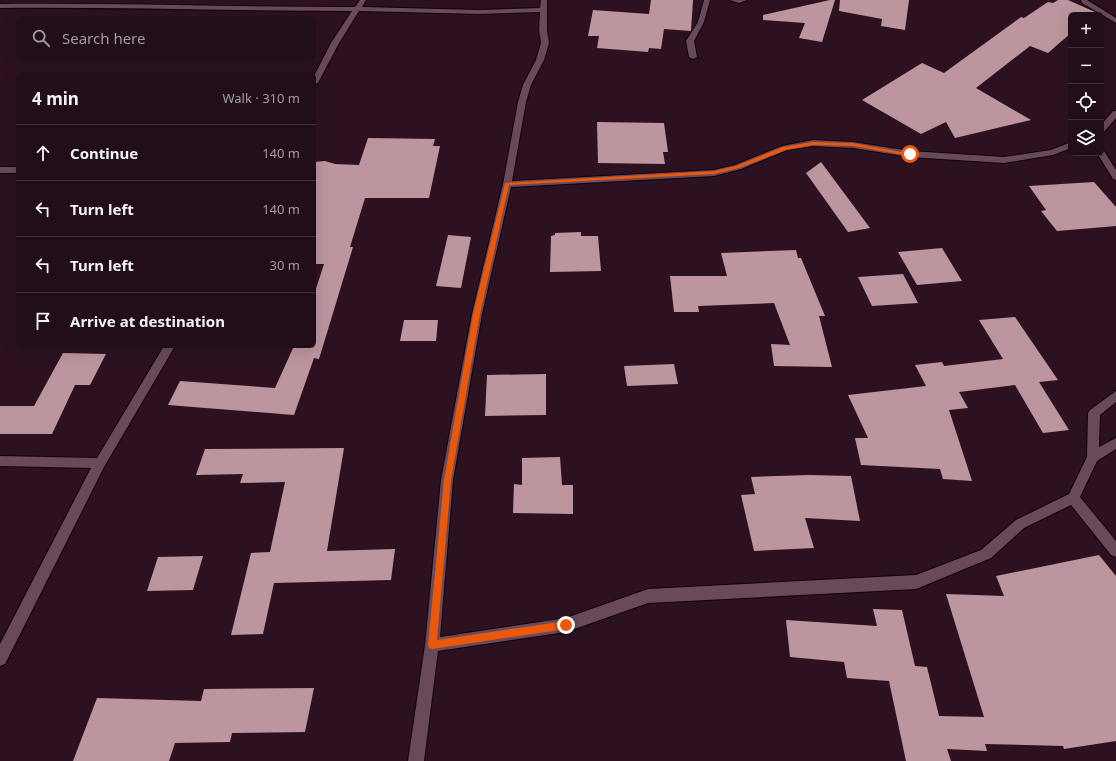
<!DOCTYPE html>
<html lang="en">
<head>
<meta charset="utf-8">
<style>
  body { margin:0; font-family:"Noto Sans",sans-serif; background:#291722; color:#f1f3f6 }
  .controls { position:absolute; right:12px; top:12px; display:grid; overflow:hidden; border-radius:6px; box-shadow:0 4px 16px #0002 }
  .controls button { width:36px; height:36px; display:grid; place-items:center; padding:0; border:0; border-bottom:1px solid #3e2e38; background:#210e19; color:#f1f3f6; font:20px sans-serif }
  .stop { position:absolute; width:12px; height:12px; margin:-9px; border:3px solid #ea580c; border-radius:50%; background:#fff }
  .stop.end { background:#ea580c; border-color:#fff; box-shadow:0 1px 4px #0008 }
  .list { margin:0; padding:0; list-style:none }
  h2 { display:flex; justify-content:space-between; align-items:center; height:52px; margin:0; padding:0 16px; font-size:17px }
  h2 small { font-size:13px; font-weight:400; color:#a29ca2 }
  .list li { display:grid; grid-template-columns:26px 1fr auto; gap:12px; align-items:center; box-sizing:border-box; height:56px; padding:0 16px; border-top:1px solid #3e2e38 }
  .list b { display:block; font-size:15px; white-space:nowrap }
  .list em { font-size:13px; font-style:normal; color:#a29ca2 }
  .icon { flex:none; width:22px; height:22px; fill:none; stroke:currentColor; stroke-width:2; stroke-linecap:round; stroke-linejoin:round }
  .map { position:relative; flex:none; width:1116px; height:761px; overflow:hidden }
  .search { position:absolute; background:#210e19; box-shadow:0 4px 16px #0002; left:16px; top:16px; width:300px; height:44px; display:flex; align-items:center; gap:10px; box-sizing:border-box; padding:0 14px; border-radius:6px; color:#a29ca2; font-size:15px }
  .panel { position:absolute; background:#210e19; box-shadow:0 4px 16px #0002; left:16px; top:72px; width:300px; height:276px; border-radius:6px }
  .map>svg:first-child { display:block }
</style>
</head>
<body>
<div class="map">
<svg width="1116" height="761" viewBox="0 0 1116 761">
  <rect width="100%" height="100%" fill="#2c1221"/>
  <g fill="#bd959e">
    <path d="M651 0H693L691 31 664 29 661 49 649 48 648 52 597 48 599 36H588L593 10 649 14Z"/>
    <path d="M830 0H835L822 42 799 38 805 23 763 20V15Z"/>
    <path d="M840 0H909L905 30 881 26 882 19 839 11Z"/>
    <path d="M1058 0H1068L1095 12 1092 15H1071V33L1048 53 1030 46 976 88 1031 120 955 138 946 122 921 134 862 100 922 63 944 73 1021 17 1024 18 1048 2 1053 3Z"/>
    <path d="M597 122 664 123 668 152H663L665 164 598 163Z"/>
    <path d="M368 138 435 139 433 146H440L429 198H365L350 247H353L319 359 314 358 294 415 168 405 180 381 275 388 294 346H314V295L324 264H314V162L325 161 335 164 359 165Z"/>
    <path d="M821 162 870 228 848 232 806 173Z"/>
    <path d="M1094 182 1116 207V226L1057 231 1041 211 1046 210 1029 186Z"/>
    <path d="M581 232V236H598L601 271 550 272 551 236 555 235V233Z"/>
    <path d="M448 235 471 237 461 288 436 286Z"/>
    <path d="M942 248 962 281 917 285 898 252Z"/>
    <path d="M796 250 798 258H801L825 316H819L832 367 774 366 771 344 790 345 774 303 698 306 699 312H674L670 276H727L721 253Z"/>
    <path d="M903 274 918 303 872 306 858 277Z"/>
    <path d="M1015 317 1058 380 1039 382 1069 430 1043 433 1015 385 959 392 968 408 949 410 972 481 943 479 940 469 861 465 855 438H868L848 395 926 386 915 365 942 362 944 366 1003 359 979 320Z"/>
    <path d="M404 320H438L436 341H400Z"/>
    <path d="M63 353 106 354 90 385H75L52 434H0V406H34Z"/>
    <path d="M674 364 678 384 627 386 624 366Z"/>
    <path d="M546 374V415L485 416 487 375Z"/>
    <path d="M344 448 327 551 395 549 391 580 274 583 263 634 231 635 251 553 270 552 285 482 240 483 243 474 196 475 205 449Z"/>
    <path d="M560 457 562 485H573V514L513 513 514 484 522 485V458Z"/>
    <path d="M809 475 851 476 860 521 805 518 814 548 754 551 741 495 755 494 751 477Z"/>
    <path d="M1099 555 1116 576V741L1064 749 1063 746 985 744 987 751 947 749 951 761H906L889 681 847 678 844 662 790 657 786 620 877 626 873 609 902 610 915 666 927 667 939 716 984 717 946 594 1004 596 996 576Z"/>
    <path d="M203 556 193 590 147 591 158 557Z"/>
    <path d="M314 688 305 732 232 733 230 742 175 743 169 761H73L97 698 201 701 204 689Z"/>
  </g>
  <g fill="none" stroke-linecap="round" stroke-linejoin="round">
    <defs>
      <g id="minor">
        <path d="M360 0H366L362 7 479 10 540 8 541 0H547V30L549 43 544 60 531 85 526 102 512 181 714 170 735 165 782 146 813 140 853 142 910 151 1004 157 1051 150 1071 142V148L1053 155 1004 163 910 157 853 148 813 146 787 150 741 169 714 176 511 187 482 314 453 480 440 637 566 618 648 589 916 575 981 550 1016 520 1069 494 1087 457 1088 413 1090 410 1116 391V402L1100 415 1099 447 1116 438V449L1097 461 1080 497 1116 541V557L1111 555 1071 505 1024 528 991 558 916 589 648 603 566 632 438 651 424 761H408L425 645 441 480 472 314 503 184 518 102 523 85 536 60 541 43 539 30 540 12 479 14 359 11 339 43 318 83 314 85V76L331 43 352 11C235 11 118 7 0 8V4C118 3 237 7 355 7Z"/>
        <path d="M704 0H710L704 22 694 41 697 57 693 59 689 57 686 41 698 22Z"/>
        <path d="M730 0H747L739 3Z"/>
        <path d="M1081 0H1087L1116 18V23L1082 3Z"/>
        <path d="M1113 111H1116V118L1104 132H1101V125Z"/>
        <path d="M1101 150 1104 151 1116 170V180L1113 179 1097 153H1101Z"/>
        <rect x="0" y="167" width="18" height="6"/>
        <path d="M164 346H175L104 467 5 664 0 666V644L91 468 0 466V456L97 458Z"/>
      </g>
    </defs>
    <use href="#minor" stroke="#13010b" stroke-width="2"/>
    <use href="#minor" fill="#694a5b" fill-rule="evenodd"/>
  </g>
  <path fill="#ea580c" d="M813 142 853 143 912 154 910 156 853 146 813 145 786 150 739 168 714 174 509 185 480 314 451 480 437 640 566 621 570 625 566 629 432 649 429 648 428 645 444 480 473 314 505 183 714 171 736 166 783 147Z"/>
</svg>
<div class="controls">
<button>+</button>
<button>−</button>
<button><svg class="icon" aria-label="locate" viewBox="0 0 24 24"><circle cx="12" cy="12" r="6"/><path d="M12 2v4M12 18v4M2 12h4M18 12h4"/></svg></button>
<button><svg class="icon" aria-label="layers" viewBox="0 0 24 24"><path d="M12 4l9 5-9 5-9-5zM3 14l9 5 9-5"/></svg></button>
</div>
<div class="stop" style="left:910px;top:154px"></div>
<div class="stop end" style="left:566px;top:625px"></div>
<div class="search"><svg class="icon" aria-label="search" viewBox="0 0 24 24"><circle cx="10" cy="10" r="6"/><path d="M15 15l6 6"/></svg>Search here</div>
<section class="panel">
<h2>4 min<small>Walk · 310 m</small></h2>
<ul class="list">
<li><svg class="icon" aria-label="ahead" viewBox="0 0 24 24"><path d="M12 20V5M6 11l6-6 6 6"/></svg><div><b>Continue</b></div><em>140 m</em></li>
<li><svg class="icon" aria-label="left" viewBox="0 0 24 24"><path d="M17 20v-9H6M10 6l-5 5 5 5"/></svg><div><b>Turn left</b></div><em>140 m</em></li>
<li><svg class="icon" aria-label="left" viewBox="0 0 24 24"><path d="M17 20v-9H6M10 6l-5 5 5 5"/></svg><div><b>Turn left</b></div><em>30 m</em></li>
<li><svg class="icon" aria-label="arrive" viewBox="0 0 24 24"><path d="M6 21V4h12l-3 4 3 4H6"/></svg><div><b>Arrive at destination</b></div></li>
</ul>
</section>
</div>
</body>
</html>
